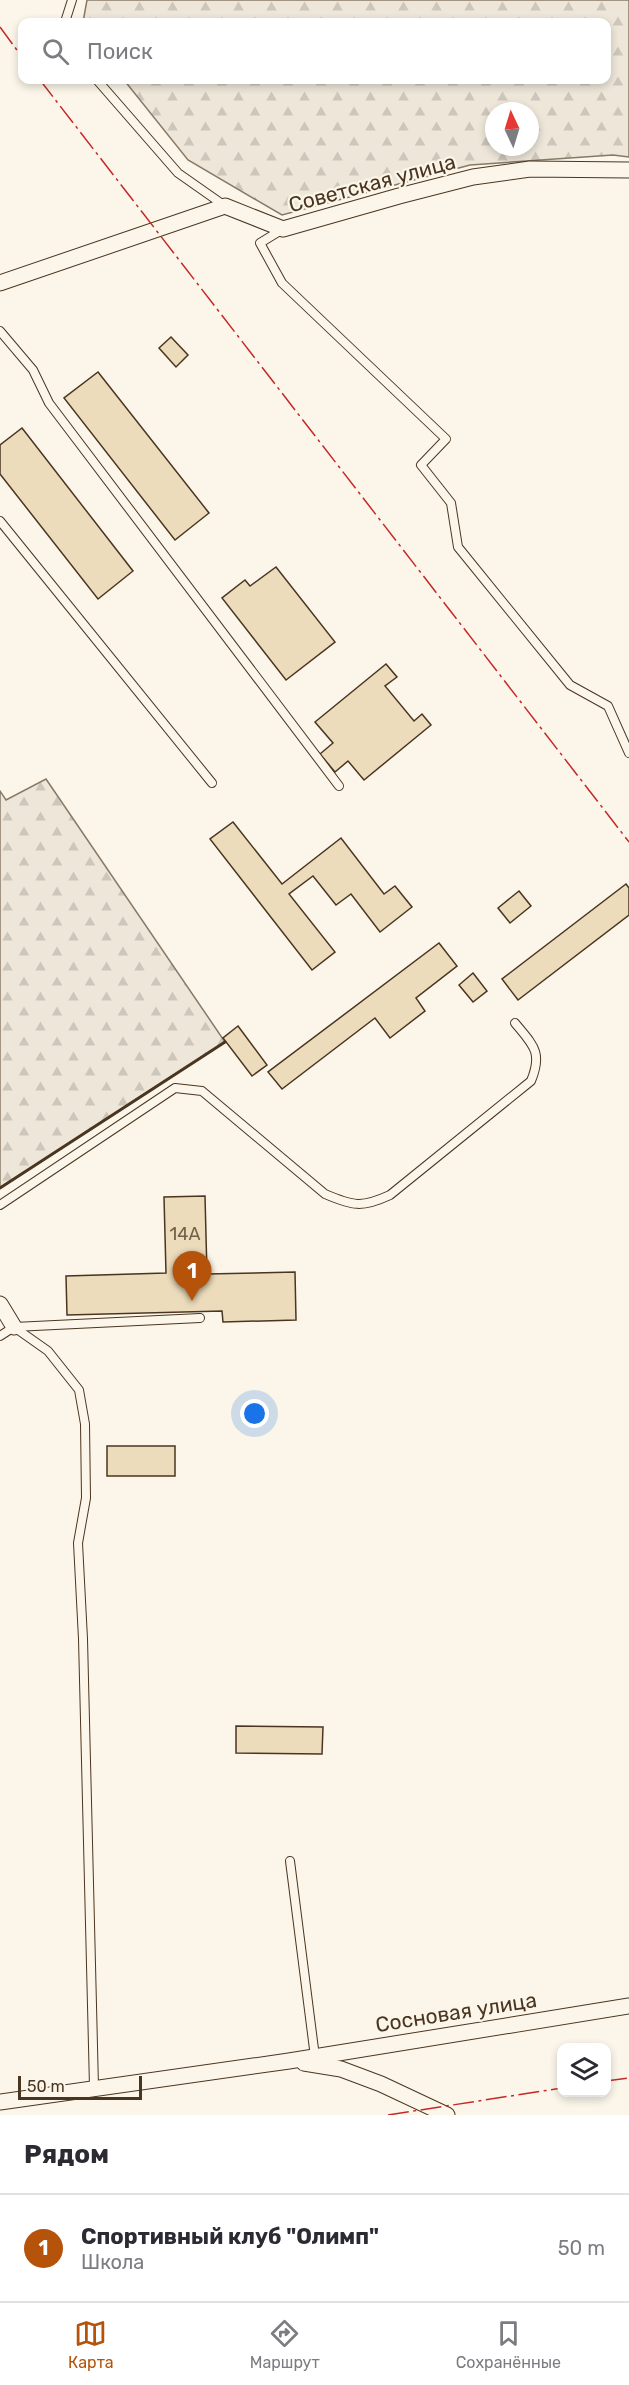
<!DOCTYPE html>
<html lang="ru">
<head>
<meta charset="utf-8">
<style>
  body { margin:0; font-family:Rubik,sans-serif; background:#f2f2f3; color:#2b2b33 }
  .controls { position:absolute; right:18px; bottom:18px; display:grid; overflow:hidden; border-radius:12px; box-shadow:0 3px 9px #0003 }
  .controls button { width:54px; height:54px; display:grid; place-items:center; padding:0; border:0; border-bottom:2px solid #e1e1e2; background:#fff; color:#2b2b33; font:30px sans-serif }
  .compass { position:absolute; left:485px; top:102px; width:54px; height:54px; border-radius:50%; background:#fff; box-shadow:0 3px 9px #0003; rotate:356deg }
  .scale { position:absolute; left:18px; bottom:15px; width:124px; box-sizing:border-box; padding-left:6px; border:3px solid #4a3520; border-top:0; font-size:16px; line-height:21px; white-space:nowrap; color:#4a3520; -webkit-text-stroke:4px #fbf6e9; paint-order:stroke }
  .you { position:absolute; left:255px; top:1414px; width:21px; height:21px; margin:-15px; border:4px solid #fff; border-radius:50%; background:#1a73e8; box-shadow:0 0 0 9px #1a73e833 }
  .badge { display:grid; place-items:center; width:39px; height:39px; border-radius:50%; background:#b45309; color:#fff; font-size:20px; font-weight:700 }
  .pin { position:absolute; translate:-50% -50px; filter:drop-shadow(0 2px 3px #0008) }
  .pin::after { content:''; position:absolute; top:32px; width:21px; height:18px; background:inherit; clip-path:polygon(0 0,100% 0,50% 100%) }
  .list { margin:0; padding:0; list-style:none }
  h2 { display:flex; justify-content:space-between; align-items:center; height:78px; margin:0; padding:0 24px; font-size:26px }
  h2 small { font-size:20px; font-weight:400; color:#7c7c81 }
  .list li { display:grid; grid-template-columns:39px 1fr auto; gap:18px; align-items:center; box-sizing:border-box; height:108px; padding:0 24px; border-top:2px solid #e1e1e2 }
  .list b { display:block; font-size:22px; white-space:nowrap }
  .list p { margin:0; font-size:20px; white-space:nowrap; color:#7c7c81 }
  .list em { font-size:20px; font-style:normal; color:#7c7c81 }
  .icon { flex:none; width:33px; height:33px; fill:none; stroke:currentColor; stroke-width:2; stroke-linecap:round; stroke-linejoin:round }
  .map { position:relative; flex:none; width:629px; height:2115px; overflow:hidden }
  .search { position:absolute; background:#fff; box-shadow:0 3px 9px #0003; left:18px; right:18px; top:18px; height:66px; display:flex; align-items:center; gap:15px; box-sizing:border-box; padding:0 21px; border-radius:12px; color:#7c7c81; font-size:22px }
  .sheet { height:186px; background:#fff }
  nav { display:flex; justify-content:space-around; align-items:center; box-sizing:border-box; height:84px; border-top:2px solid #e1e1e2; background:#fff; font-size:16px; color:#7c7c81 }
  nav a { display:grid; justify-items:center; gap:3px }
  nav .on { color:#b45309 }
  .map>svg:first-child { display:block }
</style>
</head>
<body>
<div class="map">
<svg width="629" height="2115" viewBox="0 0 629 2115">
  <defs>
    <pattern id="forest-firs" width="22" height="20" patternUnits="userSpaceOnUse" patternTransform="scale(1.5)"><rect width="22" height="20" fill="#ede6d9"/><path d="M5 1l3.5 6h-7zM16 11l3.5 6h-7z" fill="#cdc6ba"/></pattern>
  </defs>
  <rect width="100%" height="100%" fill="#fbf6e9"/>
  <g fill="url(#forest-firs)" stroke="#887966" stroke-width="1.5" fill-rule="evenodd">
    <path d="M87 0H629V157L613 155 470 165 282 215 188 160 124 80H606V22H83ZM494 111H530V147H494Z"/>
    <path d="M46 779 225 1042 0 1188V791L6 800Z"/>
  </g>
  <g fill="#ecdcbc" stroke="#4a3520" stroke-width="1.5">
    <path d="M171 337 188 355 176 367 159 348Z"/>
    <path d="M98 372 209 513 175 540 64 398Z"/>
    <path d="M22 428 133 571 98 599 0 474V445Z"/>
    <path d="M276 567 335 642 286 680 222 598 245 580 250 586Z"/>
    <path d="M386 664 397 677 385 686 414 721 422 714 431 725 364 780 348 761 335 772 320 754 333 743 315 722Z"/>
    <path d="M233 822 282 884 341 838 384 894 395 886 412 907 380 932 351 894 336 905 313 876 289 894 335 952 312 970 210 839Z"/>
    <path d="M626 884 629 888V915L518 1000 502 979Z"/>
    <path d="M519 891 531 906 510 923 498 908Z"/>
    <path d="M439 943 457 966 416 998 425 1011 390 1038 375 1018 282 1089 268 1072Z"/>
    <path d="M473 973 487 991 473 1002 459 985Z"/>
    <path d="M238 1026 267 1065 252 1076 223 1038Z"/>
    <path d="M205 1196 207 1274 295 1272 296 1320 223 1322 222 1311 67 1315 66 1276 166 1273 164 1197Z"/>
    <rect x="107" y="1446" width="68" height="30"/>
    <path d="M236 1726 323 1727 322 1754 236 1753Z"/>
  </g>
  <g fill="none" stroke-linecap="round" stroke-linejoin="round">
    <defs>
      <g id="lane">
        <path d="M65 22 72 0"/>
        <path d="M97 80 178 173 225 206"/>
        <path d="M283 229 260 243 282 283 446 439 421 465 451 503 458 547 570 685 608 706 629 753"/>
        <path d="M0 331 33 370 49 403 339 786"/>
        <path d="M0 521 212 783"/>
        <path d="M0 1205 175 1088 202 1091 325 1194C353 1206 362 1208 390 1195L531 1081C543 1052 533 1045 515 1023"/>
        <path d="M14 1327 48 1351 79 1390 85 1424 86 1498 78 1543 83 1639 94 2087"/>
        <path d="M0 1336 14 1327 200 1318"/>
        <path d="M290 1861 315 2057"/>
      </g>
      <g id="street">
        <path d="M0 283 225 206 283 229 399 196 473 177 530 169 629 170"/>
        <path d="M0 1304 14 1327"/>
        <path d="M304 2063 341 2069 381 2084 447 2115"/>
        <path d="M0 2102 289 2061 629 2006"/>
      </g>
    </defs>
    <use href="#lane" stroke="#4a3520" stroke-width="10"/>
    <use href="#street" stroke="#4a3520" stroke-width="17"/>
    <use href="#lane" stroke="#fbf6e9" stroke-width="8"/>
    <use href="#street" stroke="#fbf6e9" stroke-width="15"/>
    <path stroke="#4a3520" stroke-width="3" d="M0 1188 225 1042"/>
    <g stroke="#c62828" stroke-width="1.5" stroke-dasharray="21 4.5 3 4.5" stroke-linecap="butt">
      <path d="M0 27 22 57"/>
      <path d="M40 80 629 842"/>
      <path d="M606 2081 629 2078"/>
      <path d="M388 2115 562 2088"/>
    </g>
  </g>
  <g text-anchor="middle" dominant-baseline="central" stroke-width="4.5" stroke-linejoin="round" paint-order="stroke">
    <g font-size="18" fill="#725f47">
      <text x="185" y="1234">14А</text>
    </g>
    <g font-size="21" fill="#4a3520" stroke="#fbf6e9">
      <text transform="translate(372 183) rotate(-15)">Советская улица</text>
      <text transform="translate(456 2012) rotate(-9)">Сосновая улица</text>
    </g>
  </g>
</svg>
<div class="controls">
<button><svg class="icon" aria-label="layers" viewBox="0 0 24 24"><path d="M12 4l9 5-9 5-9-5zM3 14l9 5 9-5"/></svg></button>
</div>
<svg class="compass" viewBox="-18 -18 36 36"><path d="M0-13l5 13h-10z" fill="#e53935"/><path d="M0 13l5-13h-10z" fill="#7c7c81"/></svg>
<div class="scale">50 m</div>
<div class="you"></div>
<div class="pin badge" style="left:192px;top:1301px">1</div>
<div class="search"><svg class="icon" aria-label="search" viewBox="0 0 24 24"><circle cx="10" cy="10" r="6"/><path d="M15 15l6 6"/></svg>Поиск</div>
</div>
<section class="sheet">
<h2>Рядом<small></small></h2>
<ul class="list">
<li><span class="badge">1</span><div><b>Спортивный клуб &quot;Олимп&quot;</b><p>Школа</p></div><em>50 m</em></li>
</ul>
</section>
<nav>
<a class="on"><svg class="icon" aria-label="map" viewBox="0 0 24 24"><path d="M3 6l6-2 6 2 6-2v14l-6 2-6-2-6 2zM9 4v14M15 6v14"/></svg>Карта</a>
<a><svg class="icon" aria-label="directions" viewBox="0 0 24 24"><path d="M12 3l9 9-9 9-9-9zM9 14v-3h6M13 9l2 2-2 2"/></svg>Маршрут</a>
<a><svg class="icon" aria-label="saved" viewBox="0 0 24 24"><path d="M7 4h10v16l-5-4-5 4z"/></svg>Сохранённые</a>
</nav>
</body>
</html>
